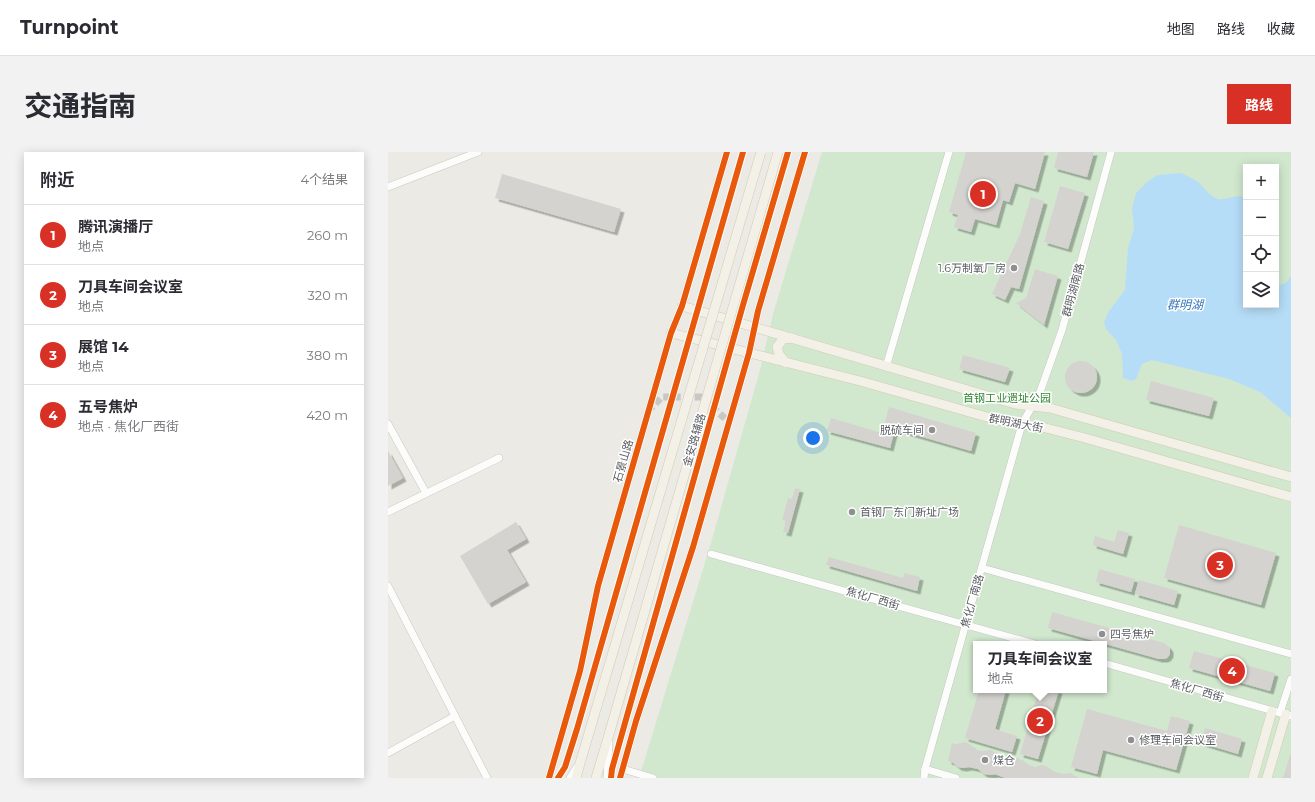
<!DOCTYPE html>
<html lang="zh">
<head>
<meta charset="utf-8">
<style>
  body { margin:0; font-family:Montserrat,"Noto Sans SC",sans-serif; background:#f2f2f3; color:#2b2b33 }
  .controls { position:absolute; right:12px; top:12px; display:grid; overflow:hidden; border-radius:0px; box-shadow:0 2px 10px #0003 }
  .controls button { width:36px; height:36px; display:grid; place-items:center; padding:0; border:0; border-bottom:1px solid #e1e1e2; background:#fff; color:#2b2b33; font:20px sans-serif }
  .you { position:absolute; left:425px; top:286px; width:14px; height:14px; margin:-10px; border:3px solid #fff; border-radius:50%; background:#1a73e8; box-shadow:0 0 0 6px #1a73e833 }
  .badge { display:grid; place-items:center; width:26px; height:26px; border-radius:50%; background:#d93025; color:#fff; font-size:13px; font-weight:700 }
  .pin { position:absolute; translate:-50% -50%; border:2px solid #fff; box-shadow:0 1px 4px #0006 }
  .popup { position:absolute; left:585px; top:489px; width:134px; height:52px; box-sizing:border-box; display:grid; place-content:center; border-radius:0px; background:#fff; filter:drop-shadow(0 1px 3px #0005); font-size:13px; white-space:nowrap; color:#7c7c81 }
  .popup b { font-size:15px; color:#2b2b33 }
  .popup::after { content:''; position:absolute; left:50%; top:100%; margin-left:-8px; border:8px solid transparent; border-top-color:#fff }
  .list { margin:0; padding:0; list-style:none }
  h2 { display:flex; justify-content:space-between; align-items:center; height:52px; margin:0; padding:0 16px; font-size:17px }
  h2 small { font-size:13px; font-weight:400; color:#7c7c81 }
  .list li { display:grid; grid-template-columns:26px 1fr auto; gap:12px; align-items:center; box-sizing:border-box; height:60px; padding:0 16px; border-top:1px solid #e1e1e2 }
  .list b { display:block; font-size:15px; white-space:nowrap }
  .list p { margin:0; font-size:13px; white-space:nowrap; color:#7c7c81 }
  .list em { font-size:13px; font-style:normal; color:#7c7c81 }
  .icon { flex:none; width:22px; height:22px; fill:none; stroke:currentColor; stroke-width:2; stroke-linecap:round; stroke-linejoin:round }
  .map { position:relative; flex:none; width:903px; height:626px; overflow:hidden; border-radius:0px }
  header { display:flex; align-items:center; gap:24px; box-sizing:border-box; height:56px; padding:0 20px; background:#fff; border-bottom:1px solid #e1e1e2 }
  header strong { font-size:19px }
  nav { display:flex; gap:22px; margin-inline-start:auto; font-size:14px }
  .intro { display:flex; align-items:center; justify-content:space-between; box-sizing:border-box; height:96px; padding:0 24px }
  h1 { margin:0; font-size:28px }
  .button { padding:10px 18px; border-radius:0px; background:#d93025; color:#fff; font-size:14px; font-weight:700 }
  main { display:flex; gap:24px; padding:0 24px }
  aside { flex:1; background:#fff; border-radius:0px; box-shadow:0 2px 10px #0003 }
  .map>svg:first-child { display:block }
</style>
</head>
<body>
<header>
<strong>Turnpoint</strong>
<nav><a>地图</a><a>路线</a><a>收藏</a></nav>
</header>
<div class="intro"><h1>交通指南</h1><a class="button">路线</a></div>
<main>
<aside>
<h2>附近<small>4个结果</small></h2>
<ul class="list">
<li><span class="badge">1</span><div><b>腾讯演播厅</b><p>地点</p></div><em>260 m</em></li>
<li><span class="badge">2</span><div><b>刀具车间会议室</b><p>地点</p></div><em>320 m</em></li>
<li><span class="badge">3</span><div><b>展馆 14</b><p>地点</p></div><em>380 m</em></li>
<li><span class="badge">4</span><div><b>五号焦炉</b><p>地点 · 焦化厂西街</p></div><em>420 m</em></li>
</ul>
</aside>
<div class="map">
<svg width="903" height="626" viewBox="0 0 903 626">
  <defs>
    <filter id="shadow"><feDropShadow dx="3.5" dy="3.5" stdDeviation="0" flood-color="#0004"/></filter>
  </defs>
  <rect width="100%" height="100%" fill="#ebeae4"/>
  <path fill="#d1e8ce" fill-rule="evenodd" d="M434 0H903V626H250L255 613 323 391 372 218 385 162ZM858 15H888V153H858ZM588 492H716V538H588Z"/>
  <path fill="#b6ddf7" d="M793 21C798 24 805 26 810 30 816 35 822 45 830 47 841 49 845 41 858 46V69L854 84 858 90V153H888V135L899 130 903 124V266L872 240 841 227 764 208 754 212 748 227 744 229 735 226 734 202 728 188 718 177 716 170 721 159 737 138 740 96 746 76 744 56 748 41 758 31 769 23Z"/>
  <g fill="#d4d3cf" filter="url(#shadow)">
    <path d="M578 0H657L647 37 627 31 621 50 615 48 608 73 587 67 583 80 566 75 570 63 561 60Z"/>
    <path d="M670 0H706L699 25 666 16Z"/>
    <path d="M114 22 233 57 226 80 107 46Z"/>
    <path d="M672 34 697 41 680 97 656 90Z"/>
    <path d="M643 45 656 49 631 137 623 135 617 148 604 142 632 82Z"/>
    <path d="M647 117 670 124 656 173 628 151 638 146Z"/>
    <path d="M575 203 622 216 617 230 571 217Z"/>
    <circle cx="693" cy="225" r="16"/>
    <path d="M763 229 826 246 821 264 758 248Z"/>
    <path d="M501 255 588 281 583 299 507 277 502 296 439 279 443 266 497 282 499 275 496 274Z"/>
    <path d="M0 299 15 326 0 334Z"/>
    <path d="M407 336 412 337 400 381 395 380 398 369 394 368 400 346 404 347Z"/>
    <path d="M128 370 138 387 119 398 138 430 100 452 72 404Z"/>
    <path d="M791 373 888 401 873 453 776 426Z"/>
    <path d="M730 378 741 381 735 402 705 393 707 384 726 390Z"/>
    <path d="M441 405 515 426 516 421 532 425 529 439 438 413Z"/>
    <path d="M711 417 747 427 743 440 708 430Z"/>
    <path d="M751 428 790 439 786 453 747 442Z"/>
    <path d="M664 460 776 491 780 494 782 497V502L779 506 776 507H771L660 476Z"/>
    <path d="M806 499 887 521 882 539 801 516Z"/>
    <path d="M591 538H618L607 577 629 584 624 600 577 586Z"/>
    <path d="M651 538H671L650 607 632 602Z"/>
    <path d="M699 557 779 579 783 564 802 569 788 618 715 598 709 622 683 615Z"/>
    <path d="M817 576 854 587 850 602 813 591Z"/>
    <path d="M577 590 583 593 586 597 594 599 603 598 610 602 612 605 620 607 629 606 636 609 638 612 647 615 653 613 658 614 665 619 675 622 683 621 690 626H617L607 622 604 623 596 622 590 617 581 615 575 616 570 615 564 610 560 609 564 591 569 592Z"/>
    <path d="M903 600V626H895Z"/>
  </g>
  <g fill="none" stroke-linecap="round" stroke-linejoin="round">
    <path stroke="#c7c7c4" stroke-width="7" stroke-dasharray="7 3.5" stroke-linecap="butt" d="M260 259 274 245H313L341 270"/>
    <defs>
      <g id="minor">
        <path d="M0 35 90 0"/>
        <path d="M498 215 561 0"/>
        <path d="M0 272 38 341"/>
        <path d="M0 360 111 306"/>
        <path d="M323 402 647 492"/>
        <path d="M594 416 903 502"/>
        <path d="M0 434 99 626"/>
        <path d="M716 511 903 564"/>
        <path d="M892 561 903 527"/>
        <path d="M0 601 67 564"/>
        <path d="M235 617 265 626"/>
        <path d="M537 617 568 626"/>
        <path d="M161 626 192 519 210 434 283 181 294 154 339 0"/>
        <path d="M182 626 189 615"/>
        <path d="M219 626 221 590"/>
        <path d="M232 626 248 569 305 395 361 201 370 159 417 0"/>
        <path d="M536 626 537 617 634 272 652 240 674 178 723 0"/>
      </g>
      <g id="major">
        <path d="M294 154 627 252 662 256 903 325"/>
        <path d="M283 181 472 229 613 269 650 274 697 286 903 345"/>
        <path d="M398 211 391 202 389 195 395 187 404 186"/>
        <path d="M188 626 193 608"/>
        <path d="M208 626 222 579"/>
        <path d="M865 626 884 559"/>
        <path d="M879 626 898 562"/>
      </g>
    </defs>
    <use href="#minor" stroke="#c7c7c5" stroke-width="8"/>
    <use href="#major" stroke="#d4cbb0" stroke-width="10"/>
    <use href="#minor" stroke="#fcfcfb" stroke-width="7"/>
    <use href="#major" stroke="#f2f0e7" stroke-width="9"/>
    <defs>
      <g id="major-bridge">
        <path d="M222 579 390 0"/>
        <path d="M193 608 373 0"/>
      </g>
    </defs>
    <use href="#major-bridge" stroke="#d4cbb0" stroke-width="10" stroke-linecap="butt"/>
    <use href="#major-bridge" stroke="#f2f0e7" stroke-width="9"/>
    <defs>
      <g id="cycleway">
        <path d="M161 626 192 519 210 434 283 181 294 154 339 0"/>
        <path d="M170 626 177 615 189 577 355 0"/>
        <path d="M223 626 224 617 355 153 400 0"/>
        <path d="M232 626 248 569 305 395 361 201 370 159 417 0"/>
      </g>
    </defs>
    <use href="#cycleway" stroke="#fff" stroke-width="8"/>
    <use href="#cycleway" stroke="#e8590c" stroke-width="6"/>
  </g>
  <g fill="#8d8f90" stroke="#fff" stroke-width="1.5">
    <circle cx="626" cy="116" r="4"/>
    <circle cx="544" cy="278" r="4"/>
    <circle cx="464" cy="360" r="4"/>
    <circle cx="714" cy="482" r="4"/>
    <circle cx="743" cy="588" r="4"/>
    <circle cx="597" cy="608" r="4"/>
  </g>
  <g text-anchor="middle" dominant-baseline="central" stroke-width="3" stroke-linejoin="round" paint-order="stroke">
    <g font-size="11" fill="#5a5e63" stroke="#fff" text-anchor="start">
      <text x="618" y="116" text-anchor="end">1.6万制氧厂房</text>
      <text x="536" y="278" text-anchor="end">脱硫车间</text>
      <text x="472" y="360">首钢厂东门新址广场</text>
      <text x="722" y="482">四号焦炉</text>
      <text x="751" y="588">修理车间会议室</text>
      <text x="605" y="608">煤仓</text>
    </g>
    <g font-size="11" fill="#5a5e63" stroke="#fff">
      <text transform="translate(685 138) rotate(-75)">群明湖南路</text>
      <text transform="translate(628 271) rotate(11)">群明湖大街</text>
      <text transform="translate(306 288) rotate(-74)">金安路辅路</text>
      <text transform="translate(235 309) rotate(-74)">石景山路</text>
      <text transform="translate(485 446) rotate(16)">焦化厂西街</text>
      <text transform="translate(584 449) rotate(-74)">焦化厂南路</text>
      <text transform="translate(809 538) rotate(16)">焦化厂西街</text>
    </g>
    <g font-size="11" fill="#2f8632" stroke="#fff">
      <text x="619" y="246">首钢工业遗址公园</text>
    </g>
    <g font-size="12" font-style="italic" fill="#3777b8" stroke="#fff">
      <text x="797" y="152">群明湖</text>
    </g>
  </g>
</svg>
<div class="controls">
<button>+</button>
<button>−</button>
<button><svg class="icon" aria-label="locate" viewBox="0 0 24 24"><circle cx="12" cy="12" r="6"/><path d="M12 2v4M12 18v4M2 12h4M18 12h4"/></svg></button>
<button><svg class="icon" aria-label="layers" viewBox="0 0 24 24"><path d="M12 4l9 5-9 5-9-5zM3 14l9 5 9-5"/></svg></button>
</div>
<div class="you"></div>
<div class="pin badge" style="left:595px;top:42px">1</div>
<div class="pin badge" style="left:652px;top:569px">2</div>
<div class="popup"><b>刀具车间会议室</b>地点</div>
<div class="pin badge" style="left:832px;top:413px">3</div>
<div class="pin badge" style="left:844px;top:519px">4</div>
</div>
</main>
</body>
</html>
